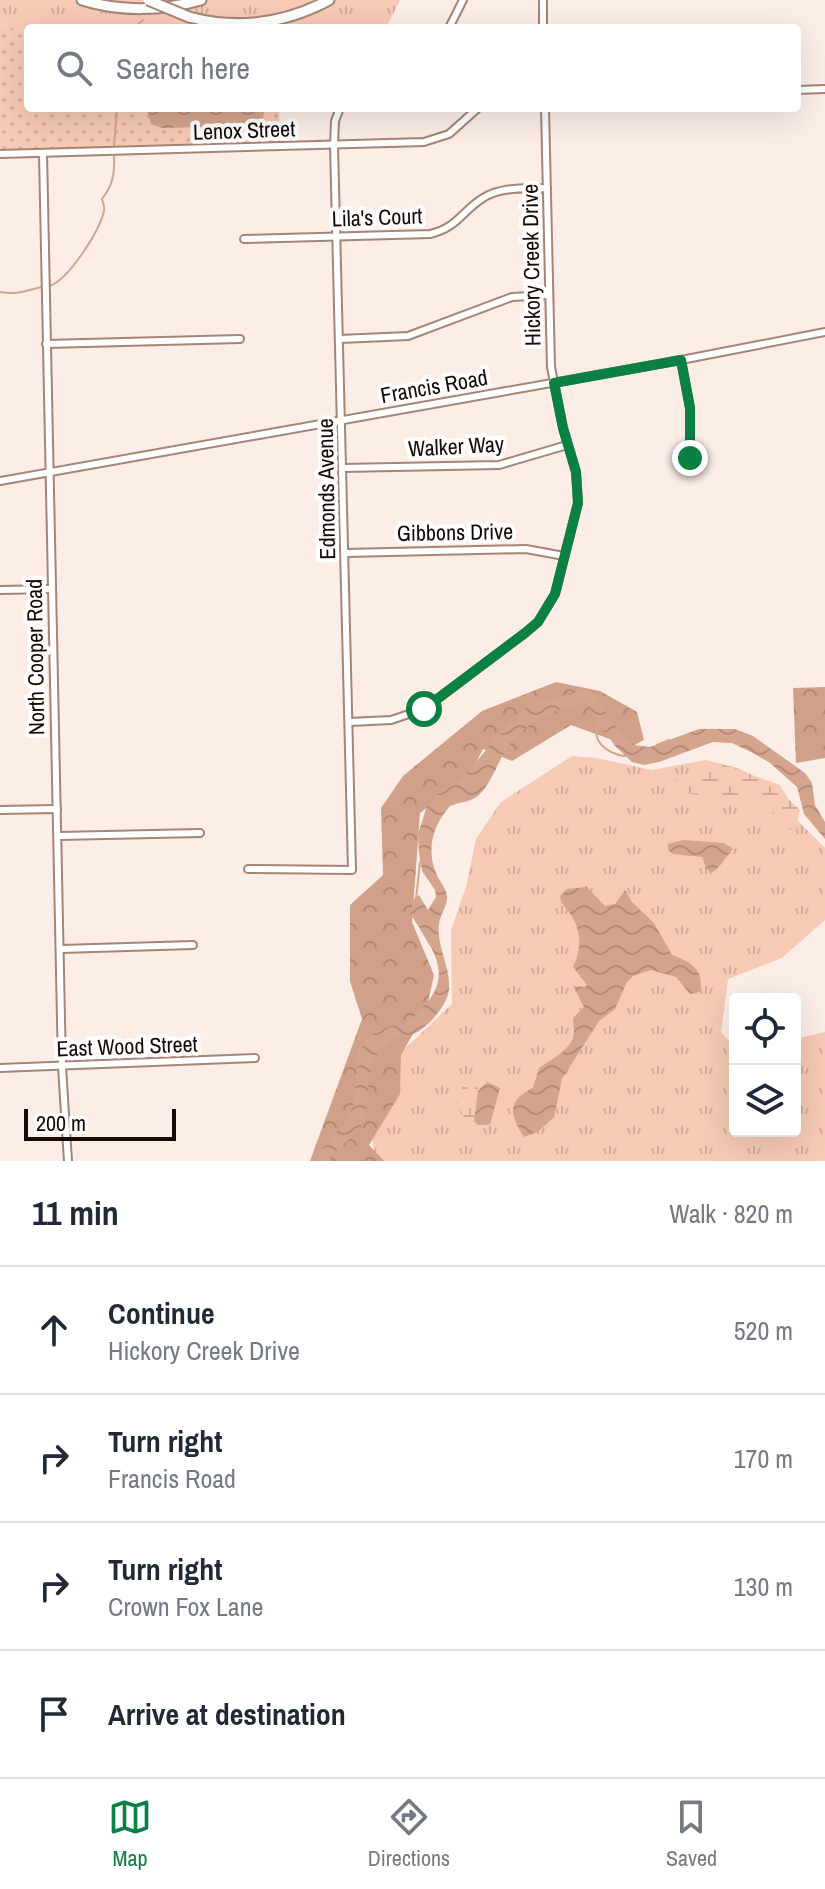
<!DOCTYPE html>
<html lang="en">
<head>
<meta charset="utf-8">
<style>
  body { margin:0; font-family:"Archivo Narrow",sans-serif; background:#f2f2f3; color:#1f2937 }
  .controls { position:absolute; right:24px; bottom:24px; display:grid; overflow:hidden; border-radius:8px; box-shadow:0 8px 32px #0002 }
  .controls button { width:72px; height:72px; display:grid; place-items:center; padding:0; border:0; border-bottom:2px solid #e0e1e3; background:#fff; color:#1f2937; font:40px sans-serif }
  .scale { position:absolute; left:24px; bottom:20px; width:152px; box-sizing:border-box; padding-left:8px; border:4px solid #150a05; border-top:0; font-size:22px; line-height:28px; white-space:nowrap; color:#150a05; -webkit-text-stroke:6px #fefefe; paint-order:stroke }
  .stop { position:absolute; width:24px; height:24px; margin:-18px; border:6px solid #0b8043; border-radius:50%; background:#fff }
  .stop.end { background:#0b8043; border-color:#fff; box-shadow:0 2px 8px #0008 }
  .list { margin:0; padding:0; list-style:none }
  h2 { display:flex; justify-content:space-between; align-items:center; height:104px; margin:0; padding:0 32px; font-size:34px }
  h2 small { font-size:26px; font-weight:400; color:#747a83 }
  .list li { display:grid; grid-template-columns:52px 1fr auto; gap:24px; align-items:center; box-sizing:border-box; height:128px; padding:0 32px; border-top:2px solid #e0e1e3 }
  .list b { display:block; font-size:30px; white-space:nowrap }
  .list p { margin:0; font-size:26px; white-space:nowrap; color:#747a83 }
  .list em { font-size:26px; font-style:normal; color:#747a83 }
  .icon { flex:none; width:44px; height:44px; fill:none; stroke:currentColor; stroke-width:2; stroke-linecap:round; stroke-linejoin:round }
  .map { position:relative; flex:none; width:825px; height:1161px; overflow:hidden }
  .search { position:absolute; background:#fff; box-shadow:0 8px 32px #0002; left:24px; right:24px; top:24px; height:88px; display:flex; align-items:center; gap:20px; box-sizing:border-box; padding:0 28px; border-radius:8px; color:#747a83; font-size:30px }
  .sheet { height:616px; background:#fff }
  nav { display:flex; justify-content:space-around; align-items:center; box-sizing:border-box; height:112px; border-top:2px solid #e0e1e3; background:#fff; font-size:22px; color:#747a83 }
  nav a { display:grid; justify-items:center; gap:4px }
  nav .on { color:#0b8043 }
  .map>svg:first-child { display:block }
</style>
</head>
<body>
<div class="map">
<svg width="825" height="1161" viewBox="0 0 825 1161">
  <defs>
    <pattern id="grass-tufts" width="24" height="20" patternUnits="userSpaceOnUse" patternTransform="scale(2)"><rect width="24" height="20" fill="#f6cab5"/><path d="M3 7l-1-3M5 7V3M7 7l1-3M15 17l-1-3M17 17v-4M19 17l1-3" fill="none" stroke="#d2ac9a"/></pattern>
    <pattern id="forest-crowns" width="20" height="18" patternUnits="userSpaceOnUse" patternTransform="scale(2)"><rect width="20" height="18" fill="#d1a089"/><path d="M2 6a3 3 0 1 1 6 0M12 15a3 3 0 1 1 6 0" fill="none" stroke="#b38875"/></pattern>
    <pattern id="wetland-marsh" width="20" height="14" patternUnits="userSpaceOnUse" patternTransform="scale(2)"><rect width="20" height="14" fill="#f6cab5"/><path d="M1 5h8M5 5V1M11 12h8M15 12V8" fill="none" stroke="#d2ac9a"/></pattern>
    <pattern id="park-dots" width="8" height="8" patternUnits="userSpaceOnUse" patternTransform="scale(2)"><rect width="8" height="8" fill="#f6cab5"/><path d="M2 2h.1M6 6h.1" fill="none" stroke="#d2ac9a" stroke-width="1.8" stroke-linecap="round"/></pattern>
    <pattern id="water-waves" width="16" height="10" patternUnits="userSpaceOnUse" patternTransform="scale(2)"><rect width="16" height="10" fill="#d5a48d"/><path d="M0 5q4-4 8 0t8 0" fill="none" stroke="#b68c78"/></pattern>
  </defs>
  <rect width="100%" height="100%" fill="#fcede7"/>
  <g fill="url(#grass-tufts)">
    <path d="M0 0H400L387 26 380 28H28V33L0 24Z"/>
    <path d="M572 756 596 758 652 770 706 760 738 768 767 783 798 821 825 848V920L782 958 728 979 721 1032 735 1048V1131H795V1039L825 1032V1161H385L375 1157 371 1130 387 1059 410 1044 452 1004 451 930 466 887 476 839 501 802Z"/>
  </g>
  <g fill="url(#forest-crowns)">
    <path d="M556 682 600 691 637 712 644 740 627 749 615 741 571 725 512 761 483 749 469 776 420 813 412 922 434 975 426 1011 401 1055 400 1094 369 1145 384 1161H310L362 1019 350 981V905L383 875 381 808 403 776 482 711Z"/>
    <path d="M825 687V758L796 763 793 688Z"/>
  </g>
  <g fill="url(#wetland-marsh)">
    <path d="M724 765 780 785 788 799 800 810 795 834C784 824 774 810 761 804 734 790 700 802 673 788V782C687 775 709 777 718 766Z"/>
    <path d="M462 1080 470 1091 488 1080 496 1082 501 1089 495 1100 491 1123 480 1131 458 1129 464 1115 458 1107 455 1087Z"/>
  </g>
  <path fill="url(#park-dots)" d="M0 24 28 33V108H279L280 142 0 150Z"/>
  <g fill="url(#water-waves)">
    <path d="M147 108H264L263 123 255 126 162 128 151 124Z"/>
    <path d="M582 690 593 691 617 729 633 745 650 747 699 729H735L753 736 805 773 812 783 815 805 825 822V839L804 814 797 787 770 763 753 753 732 743 713 742 659 762 644 765 632 762 615 746 586 704C557 704 519 727 504 753 496 767 491 783 479 795 471 802 460 802 450 806 433 825 426 849 436 873 439 880 445 887 447 895 448 906 440 914 439 924 436 946 451 967 449 990 447 1006 427 1029 411 1035 402 1038 392 1037 384 1045 362 1069 372 1095 364 1120 359 1135 337 1147 328 1161H318C322 1141 340 1133 349 1116 361 1094 350 1059 367 1039 376 1027 392 1027 405 1023 413 1020 418 1012 424 1006 456 972 429 945 410 913L414 899 419 895 428 910 436 897 435 890 422 871 419 853 418 834 427 806 440 792 460 781 497 737 529 706Z"/>
    <path d="M683 840 724 843 733 849C726 856 720 869 711 873L706 868 702 857 673 854 668 850V844Z"/>
    <path d="M587 887 605 906 615 904 625 890 632 902 654 923 672 955C690 961 705 970 700 992L690 994 676 977 651 970 633 976 627 982 615 1009 599 1021 562 1079 554 1117 539 1131 524 1137C511 1117 505 1101 533 1088L539 1068C550 1060 575 1048 574 1031 574 1027 573 1023 573 1018L584 1007 573 986 585 987 587 985 573 967C582 949 582 930 569 912 564 906 561 904 560 896L567 889Z"/>
    <path d="M487 1082 500 1088 491 1121 488 1125H478L474 1121 478 1091Z"/>
  </g>
  <g fill="none" stroke-linecap="round" stroke-linejoin="round">
    <g stroke="#d5a48d" stroke-width="2">
      <path d="M134 28 143 20"/>
      <path d="M114 147 117 108"/>
      <path d="M49 286C68 281 100 230 104 211 105 207 103 203 102 199 113 185 115 173 114 155"/>
      <path d="M0 292C19 295 24 291 41 287"/>
      <path d="M599 721C589 741 608 754 625 756"/>
      <path d="M501 733 510 724"/>
      <path d="M657 745 669 740"/>
      <path d="M416 899 420 862"/>
      <path d="M421 929 430 944"/>
      <path d="M358 1066 359 1048 365 1044"/>
    </g>
    <defs>
      <g id="minor">
        <path d="M543 0V28"/>
        <path d="M449 28 463 0"/>
        <path d="M797 90 825 89"/>
        <path d="M43 153 62 1067 68 1161"/>
        <path d="M0 154 424 142 449 134 478 108"/>
        <path d="M244 239 430 234C457 228 462 211 483 198 502 186 525 189 547 188"/>
        <path d="M340 339 408 336 512 297 549 295"/>
        <path d="M46 344 240 339"/>
        <path d="M681 360 690 408V458"/>
        <path d="M343 468 499 465 567 445"/>
        <path d="M0 481 681 360 825 332"/>
        <path d="M346 553 526 549 564 556"/>
        <path d="M0 590 52 589"/>
        <path d="M350 722 391 720 424 709 525 633 538 622 555 594 578 503 576 472 563 428 551 367 545 108"/>
        <path d="M0 810 57 809"/>
        <path d="M59 836 200 833"/>
        <path d="M248 869 352 870 334 145 335 121 340 108"/>
        <path d="M61 949 193 945"/>
        <path d="M0 1068 255 1058"/>
      </g>
      <g id="highway">
        <path d="M82 0C120 12 163 11 201 0"/>
        <path d="M189 17C238 30 284 24 329 0"/>
      </g>
    </defs>
    <use href="#minor" stroke="#a48576" stroke-width="10"/>
    <use href="#highway" stroke="#a48576" stroke-width="13"/>
    <use href="#minor" stroke="#fff" stroke-width="6"/>
    <use href="#highway" stroke="#fff" stroke-width="9"/>
    <defs>
      <path id="highway-bridge" d="M148 0 189 17"/>
    </defs>
    <use href="#highway-bridge" stroke="#a48576" stroke-width="13" stroke-linecap="butt"/>
    <use href="#highway-bridge" stroke="#fff" stroke-width="9"/>
  </g>
  <g fill="none" stroke-linecap="round" stroke-linejoin="round">
    <path stroke="#0b8043" stroke-width="10" d="M424 709 525 633 538 622 555 594 578 503 576 472 563 428 554 383 681 360 690 408V458"/>
  </g>
  <g text-anchor="middle" dominant-baseline="central" stroke-width="8" stroke-linejoin="round" paint-order="stroke">
    <g font-size="22" fill="#150a05" stroke="#fefefe">
      <text transform="translate(244 130) rotate(-2)">Lenox Street</text>
      <text transform="translate(377 217) rotate(-2)">Lila's Court</text>
      <text transform="translate(531 265) rotate(-91)">Hickory Creek Drive</text>
      <text transform="translate(434 386) rotate(-10)">Francis Road</text>
      <text transform="translate(456 446) rotate(-3)">Walker Way</text>
      <text transform="translate(326 489) rotate(-91)">Edmonds Avenue</text>
      <text transform="translate(455 532) rotate(-1)">Gibbons Drive</text>
      <text transform="translate(35 657) rotate(-91)">North Cooper Road</text>
      <text transform="translate(127 1046) rotate(-2)">East Wood Street</text>
    </g>
  </g>
</svg>
<div class="controls">
<button><svg class="icon" aria-label="locate" viewBox="0 0 24 24"><circle cx="12" cy="12" r="6"/><path d="M12 2v4M12 18v4M2 12h4M18 12h4"/></svg></button>
<button><svg class="icon" aria-label="layers" viewBox="0 0 24 24"><path d="M12 4l9 5-9 5-9-5zM3 14l9 5 9-5"/></svg></button>
</div>
<div class="scale">200 m</div>
<div class="stop" style="left:424px;top:709px"></div>
<div class="stop end" style="left:690px;top:458px"></div>
<div class="search"><svg class="icon" aria-label="search" viewBox="0 0 24 24"><circle cx="10" cy="10" r="6"/><path d="M15 15l6 6"/></svg>Search here</div>
</div>
<section class="sheet">
<h2>11 min<small>Walk · 820 m</small></h2>
<ul class="list">
<li><svg class="icon" aria-label="ahead" viewBox="0 0 24 24"><path d="M12 20V5M6 11l6-6 6 6"/></svg><div><b>Continue</b><p>Hickory Creek Drive</p></div><em>520 m</em></li>
<li><svg class="icon" aria-label="right" viewBox="0 0 24 24"><path d="M7 20v-9h11M14 6l5 5-5 5"/></svg><div><b>Turn right</b><p>Francis Road</p></div><em>170 m</em></li>
<li><svg class="icon" aria-label="right" viewBox="0 0 24 24"><path d="M7 20v-9h11M14 6l5 5-5 5"/></svg><div><b>Turn right</b><p>Crown Fox Lane</p></div><em>130 m</em></li>
<li><svg class="icon" aria-label="arrive" viewBox="0 0 24 24"><path d="M6 21V4h12l-3 4 3 4H6"/></svg><div><b>Arrive at destination</b></div></li>
</ul>
</section>
<nav>
<a class="on"><svg class="icon" aria-label="map" viewBox="0 0 24 24"><path d="M3 6l6-2 6 2 6-2v14l-6 2-6-2-6 2zM9 4v14M15 6v14"/></svg>Map</a>
<a><svg class="icon" aria-label="directions" viewBox="0 0 24 24"><path d="M12 3l9 9-9 9-9-9zM9 14v-3h6M13 9l2 2-2 2"/></svg>Directions</a>
<a><svg class="icon" aria-label="saved" viewBox="0 0 24 24"><path d="M7 4h10v16l-5-4-5 4z"/></svg>Saved</a>
</nav>
</body>
</html>
